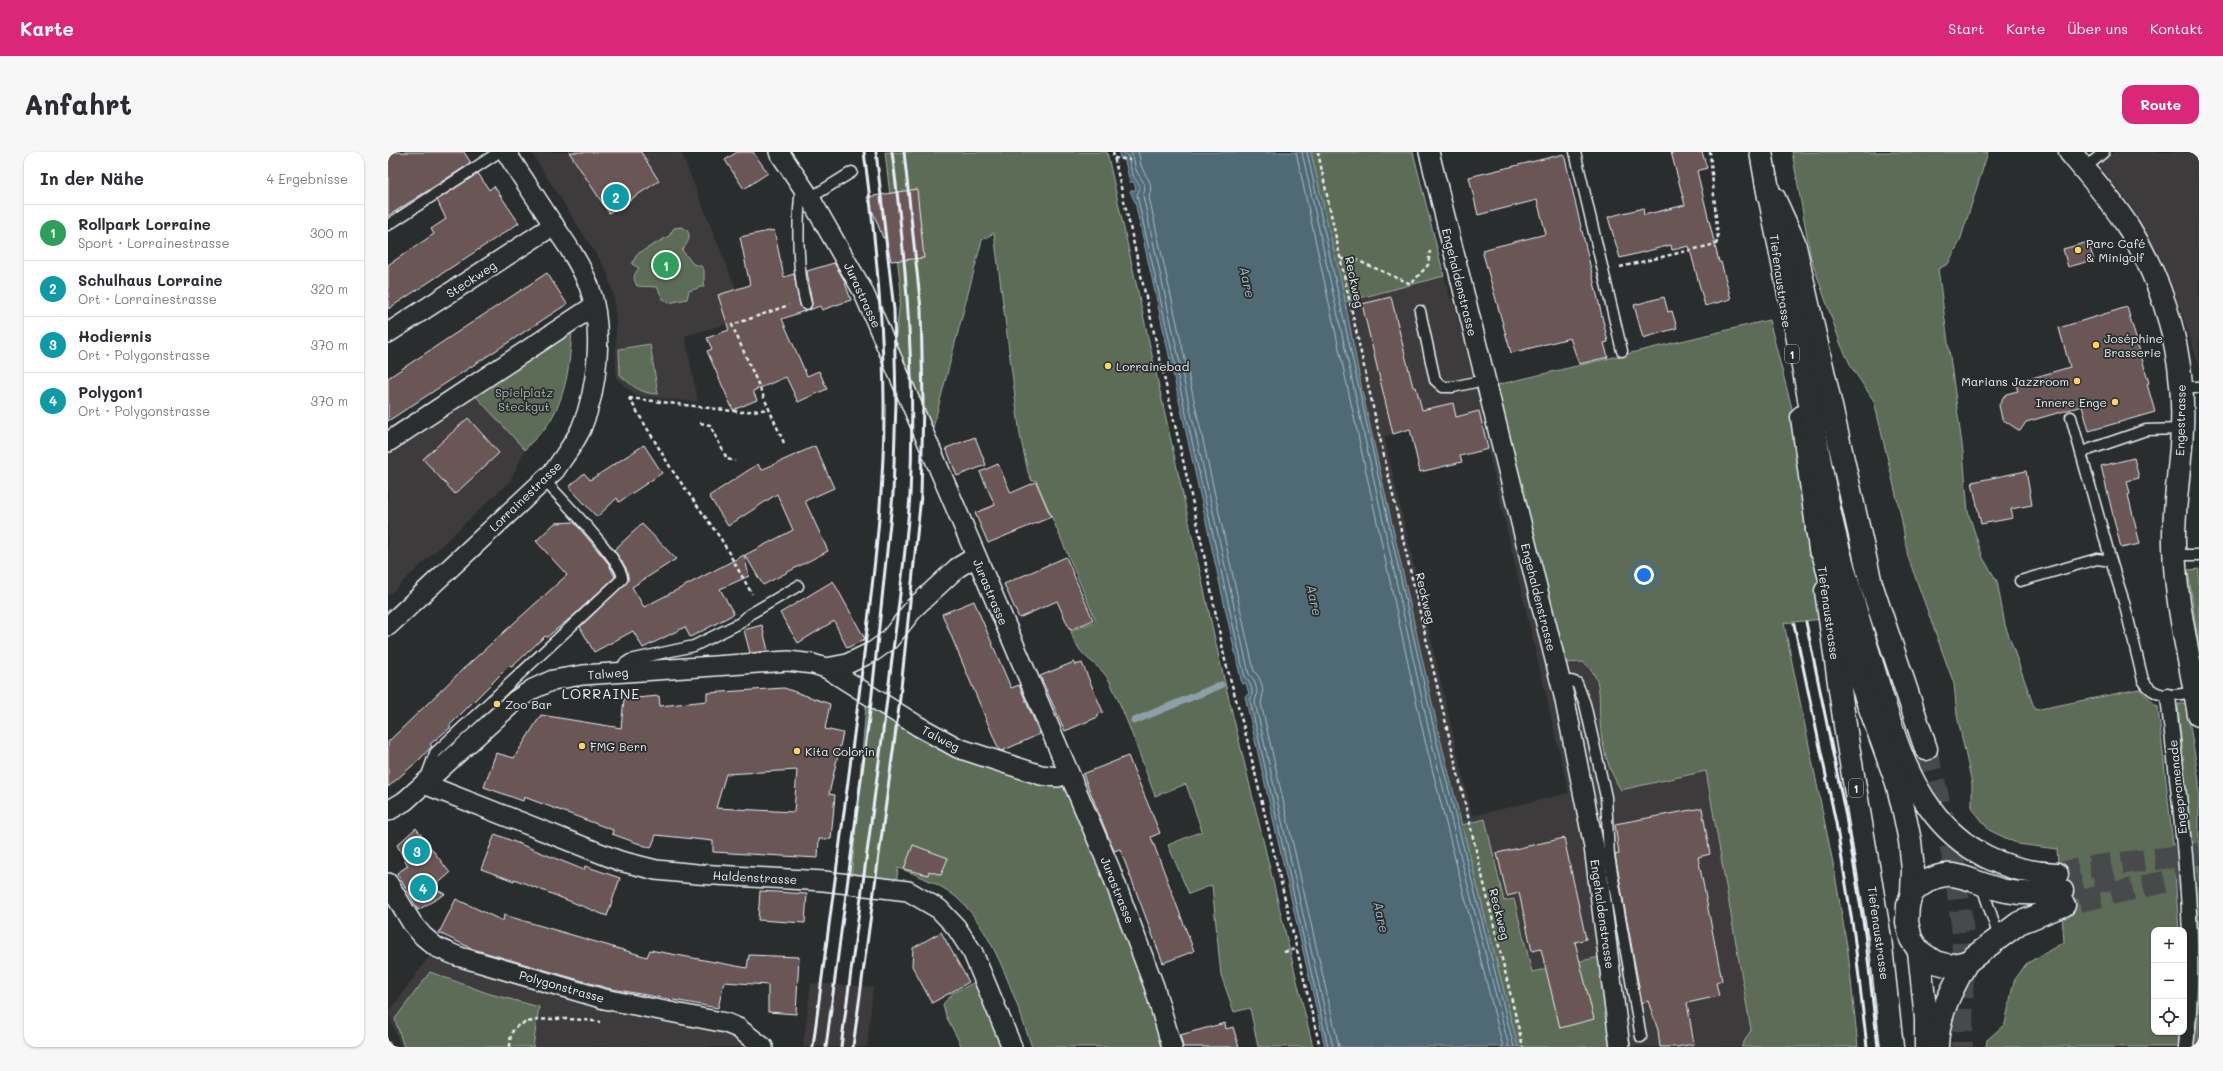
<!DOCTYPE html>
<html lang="de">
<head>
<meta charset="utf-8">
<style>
  body { margin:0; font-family:Mali,sans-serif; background:#f7f7f7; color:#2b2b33 }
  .controls { position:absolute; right:12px; bottom:12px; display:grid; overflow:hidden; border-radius:8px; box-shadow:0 1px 3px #0004 }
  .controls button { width:36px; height:36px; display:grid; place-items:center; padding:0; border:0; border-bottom:1px solid #e1e1e2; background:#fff; color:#2b2b33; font:20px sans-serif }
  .you { position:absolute; left:1256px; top:423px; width:14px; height:14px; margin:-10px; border:3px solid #fff; border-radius:50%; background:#1a73e8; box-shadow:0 0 0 6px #1a73e833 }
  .badge { display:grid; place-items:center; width:26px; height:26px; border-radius:50%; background:#db2777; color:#fff; font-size:13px; font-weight:700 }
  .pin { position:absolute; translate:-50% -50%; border:2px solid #fff; box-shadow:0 1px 4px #0006 }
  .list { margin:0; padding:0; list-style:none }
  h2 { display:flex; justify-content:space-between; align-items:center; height:52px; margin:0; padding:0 16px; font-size:17px }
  h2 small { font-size:13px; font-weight:400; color:#7c7c81 }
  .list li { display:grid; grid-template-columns:26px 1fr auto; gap:12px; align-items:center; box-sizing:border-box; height:56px; padding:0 16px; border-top:1px solid #e1e1e2 }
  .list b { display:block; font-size:15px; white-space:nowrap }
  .list p { margin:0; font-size:13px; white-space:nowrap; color:#7c7c81 }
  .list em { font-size:13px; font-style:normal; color:#7c7c81 }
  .icon { flex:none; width:22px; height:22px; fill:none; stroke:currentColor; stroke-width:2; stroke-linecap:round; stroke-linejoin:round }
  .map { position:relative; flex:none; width:1811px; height:895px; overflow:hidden; border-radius:12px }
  header { display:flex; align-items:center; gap:24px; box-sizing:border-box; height:56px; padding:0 20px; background:#db2777; color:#fff }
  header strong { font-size:19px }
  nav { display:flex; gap:22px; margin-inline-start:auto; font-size:14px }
  .intro { display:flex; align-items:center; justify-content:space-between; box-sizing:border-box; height:96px; padding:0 24px }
  h1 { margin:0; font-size:28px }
  .button { padding:10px 18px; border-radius:12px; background:#db2777; color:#fff; font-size:14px; font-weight:700 }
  main { display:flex; gap:24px; padding:0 24px }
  aside { flex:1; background:#fff; border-radius:12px; box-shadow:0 1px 3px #0004 }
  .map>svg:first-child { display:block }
</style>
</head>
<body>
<header>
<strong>Karte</strong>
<nav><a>Start</a><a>Karte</a><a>Über uns</a><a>Kontakt</a></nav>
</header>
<div class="intro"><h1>Anfahrt</h1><a class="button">Route</a></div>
<main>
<aside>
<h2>In der Nähe<small>4 Ergebnisse</small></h2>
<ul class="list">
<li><span class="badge" style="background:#2e9e5b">1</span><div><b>Rollpark Lorraine</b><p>Sport · Lorrainestrasse</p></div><em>300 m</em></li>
<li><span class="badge" style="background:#0f9aa8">2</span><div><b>Schulhaus Lorraine</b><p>Ort · Lorrainestrasse</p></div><em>320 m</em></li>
<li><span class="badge" style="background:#0f9aa8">3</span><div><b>Hodiernis</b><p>Ort · Polygonstrasse</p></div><em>370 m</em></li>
<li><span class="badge" style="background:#0f9aa8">4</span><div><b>Polygon1</b><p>Ort · Polygonstrasse</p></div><em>370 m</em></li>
</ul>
</aside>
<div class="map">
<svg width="1811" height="895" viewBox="0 0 1811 895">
  <rect width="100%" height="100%" fill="#2a2d2e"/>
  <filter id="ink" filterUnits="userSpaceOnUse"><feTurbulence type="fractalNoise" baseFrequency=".025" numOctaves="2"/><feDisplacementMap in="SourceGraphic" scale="8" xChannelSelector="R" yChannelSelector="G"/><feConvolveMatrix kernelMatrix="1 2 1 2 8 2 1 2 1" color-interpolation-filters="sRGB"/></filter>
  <g filter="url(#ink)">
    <g fill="#3d3a3a" fill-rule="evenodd">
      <path d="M143 0H293L348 137 341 139 348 163 337 166 338 172 297 184 310 250 248 244 228 226V168L225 141 218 118Z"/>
      <path d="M1726 0H1811V213L1786 139 1773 107 1743 54 1711 13Z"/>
      <path d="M1056 124 1063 148 1066 150 1159 515 1195 509 1204 517 1213 544 1212 568 1217 599 1225 626 1233 638 1318 619 1363 878 1353 895H1233L1222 802 1144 820 1126 747 1116 749 1097 667 1074 673 1052 586 974 238 957 150ZM1022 277 1032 320 1074 310 1072 304 1100 298 1181 641 1084 664 996 284Z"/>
      <path d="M85 241 137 298 122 329 0 444V297Z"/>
      <path d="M48 795 338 871 375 895H13L0 861Z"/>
      <path d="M423 831 485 835 479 895H415Z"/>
    </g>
    <g fill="#5b6c56" stroke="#a2aea7">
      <path d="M497 0H719L832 510 925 895H870L862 856 846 860 833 823 824 733 801 742 780 693 814 679 798 632 767 644C753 607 740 568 723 532 712 509 690 508 683 479L708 469 648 328 644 329 640 320 632 283 606 81 594 88 542 287 506 202 513 139Z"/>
      <path d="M923 0H1025L1056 124 957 150Z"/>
      <path d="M1404 0H1600L1572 89 1560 112 1550 117 1575 300 1580 360 1595 406 1609 429 1617 473 1647 558 1751 537 1770 555 1785 693 1791 778H1766V880L1808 882 1811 848V895H1598L1599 888 1617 872 1626 829 1638 812 1676 790 1669 697 1630 692 1601 678 1584 656V631L1569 563 1566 532 1520 405 1513 364 1486 249 1464 216 1453 193 1423 106Z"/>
      <path d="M293 75C306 79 301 91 294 98L305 112 313 114 316 118V134L301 139 299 147 281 151 275 147 269 135 249 134C245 126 245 123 251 116L244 112 249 102 281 84 286 76Z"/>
      <path d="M1381 168 1423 330 1444 466 1396 471 1445 711 1460 800 1470 895H1353L1363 878 1318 619 1233 638C1220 618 1213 592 1212 568 1210 545 1216 527 1195 510L1174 511 1108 265 1109 233Z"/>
      <path d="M184 176C182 210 179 246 158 275 152 283 143 289 137 298L85 241Z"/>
      <path d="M262 192 270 242C254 242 244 234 232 223L231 197Z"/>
      <path d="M1811 417V496L1800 418Z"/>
      <path d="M479 544 530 576 680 623 782 895H644C627 848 604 768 560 739 544 729 528 722 510 716L508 733 463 728Z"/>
      <path d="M1790 552H1796L1799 556 1811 629V786Z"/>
      <path d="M1097 667 1116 749 1126 747 1144 820 1220 803 1232 895H1130L1074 673Z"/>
      <path d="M42 820 99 841 151 855 145 895H16L7 867Z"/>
      <path d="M595 826 623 895H574L558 864 555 852 565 841Z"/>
    </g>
    <path fill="#506a75" stroke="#8da0a9" d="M731 0H923L954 133 974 238 1052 586 1130 895H937L857 544 861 542 858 531 854 532 747 50 742 39 748 38 746 30H742L736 5 732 6Z"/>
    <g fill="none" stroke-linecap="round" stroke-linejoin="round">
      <g stroke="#abbbc4" stroke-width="1">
        <path d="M735 0 740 4C742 10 742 17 745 23 748 31 756 31 749 43L857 526C864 531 866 541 862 548L940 895"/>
        <path d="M743 0C747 6 746 16 750 22 755 29 759 34 755 44L861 522C868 529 871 540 867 550L945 895"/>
        <path d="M750 0C752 5 752 11 754 16 759 28 766 29 761 45L866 519C874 527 877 539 873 551L951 895"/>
        <path d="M908 0 1037 589 1115 895"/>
        <path d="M914 0 1043 588 1121 895"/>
        <path d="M919 0 1048 587 1126 895"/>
      </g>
      <path stroke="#8da0a9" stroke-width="7" d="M746 569 833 533"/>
    </g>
    <g fill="#6a5755" stroke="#e8f1f8" fill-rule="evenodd">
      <path d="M0 0H76L83 11 0 64Z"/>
      <path d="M181 0H253L271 29 221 61Z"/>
      <path d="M349 0H365L380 21 356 37 337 8Z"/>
      <path d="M1283 0H1314L1319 16 1309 19 1331 110H1333L1343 147 1317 154 1301 94 1284 98 1283 93 1232 106 1220 65 1255 56 1256 63 1297 53Z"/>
      <path d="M1176 2 1220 190 1216 191 1220 205 1191 212 1182 186 1123 201 1094 98 1158 82 1149 48 1090 63 1081 25Z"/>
      <path d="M90 21 101 38 106 34 131 71 0 157V113L46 82 43 77 58 67 49 48Z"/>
      <path d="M529 37 536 106 503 109 498 86H495L479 45Z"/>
      <path d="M386 78 396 125 406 122 412 153 414 157 419 158 394 167 419 224 431 219 439 237 410 250 398 225 365 239 369 248 345 258 319 199 324 197 319 186 341 178 330 143 362 133 352 85Z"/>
      <path d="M1700 90 1706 108 1680 115 1675 97Z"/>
      <path d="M446 111 456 128 463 148 434 158 432 154 421 158 424 151 419 119Z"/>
      <path d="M159 121 179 152 0 269V226Z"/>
      <path d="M1003 145 1025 235H1028L1034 258 1065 251 1068 265 1091 259 1100 297 1072 304 1074 310 1032 320 1022 277 1005 282 974 152Z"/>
      <path d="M1276 145 1280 160 1284 159 1289 176 1255 186 1246 153Z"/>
      <path d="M1739 155 1761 231 1759 232 1767 260 1701 279 1694 254 1638 270 1632 279 1614 267 1611 253 1618 242 1630 239 1627 231 1682 215 1671 176Z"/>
      <path d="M80 266 111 301 67 342 35 307Z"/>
      <path d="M587 285 598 313 569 324 558 296Z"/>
      <path d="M256 293 274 321 231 350 229 346 209 365 181 335 196 321 202 328Z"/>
      <path d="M427 294 446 336 417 349 440 399 375 433 357 403 405 378 389 342 340 374 321 344 370 312 373 318Z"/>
      <path d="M1746 306 1751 326 1739 329 1742 342 1740 343 1752 392 1733 396 1713 314Z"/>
      <path d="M610 312 623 341 648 330 663 365 600 391 587 361 607 353 592 320Z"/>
      <path d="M1638 319 1644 353 1623 357 1625 366 1593 372 1584 330Z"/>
      <path d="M186 370 220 411 227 425 186 463 159 485 157 484 124 515 121 514 62 573V576L42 592 44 594 32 607 0 635V590L74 518 179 423 148 389 167 371Z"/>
      <path d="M254 372 288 407 244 435 256 455 356 403 361 424 332 437 346 462 314 479 302 485 297 475 255 496 245 479 206 500 192 475 240 429 238 416 226 398Z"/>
      <path d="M678 405 705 468 682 478 669 449 631 466 616 432Z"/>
      <path d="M445 429 477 487 459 496 446 469 410 491 392 461Z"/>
      <path d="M586 449 623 536 631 533 652 582 614 599 611 598 554 462Z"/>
      <path d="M374 473 380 499 362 501 356 478Z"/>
      <path d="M686 510 687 513 694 511 715 560 710 562V565L677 579 652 524Z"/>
      <path d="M396 536 442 552 437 577 455 581 441 642 447 643 443 687H431L430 706 325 700V689L268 683 263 696 224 682 225 678 136 645 135 649 96 635 108 601 126 606 153 563 233 576 236 547 271 544 272 554 319 549V541ZM409 618 406 660 328 656 338 622Z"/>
      <path d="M740 604 772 681 763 685 806 799 775 811 732 697 726 699 695 622Z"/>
      <path d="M1314 656 1322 702 1310 705 1334 829 1328 831 1331 844 1299 851 1306 892 1289 895H1272L1270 878 1260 849 1254 851 1227 703 1231 702 1227 672Z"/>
      <path d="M28 676 62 721 45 736 57 742 30 758 9 721 20 714 9 693Z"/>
      <path d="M107 682 196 718 197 714 232 726 219 764 126 727V729L93 717Z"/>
      <path d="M1176 686 1198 787 1187 790 1206 867 1172 876 1153 797 1144 799 1131 741 1119 744 1109 701Z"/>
      <path d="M525 693 560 706 553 723 541 719 540 723 516 717Z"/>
      <path d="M372 739 419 742 417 771 370 768Z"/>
      <path d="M68 747 115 769 116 763 259 805 262 798 359 816 361 803 411 805 408 862 380 860V833L336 830 330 856 219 836 85 797 51 781Z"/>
      <path d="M553 780 581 830 544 851 524 814 525 796Z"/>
      <path d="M837 871 838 877 845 875 851 895H795L792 883Z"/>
    </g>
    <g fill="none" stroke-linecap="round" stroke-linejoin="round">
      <path stroke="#464a4c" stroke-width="22" stroke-dasharray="22 11" stroke-linecap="butt" d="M1538 597 1566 709 1575 782 1574 895"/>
      <g stroke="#464a4c" stroke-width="22" stroke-dasharray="22 11" stroke-linecap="butt">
        <path d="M1669 722 1700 715 1811 702"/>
        <path d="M1674 739 1736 723"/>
        <path d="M1691 749 1811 722"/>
      </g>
      <defs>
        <g id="service">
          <path d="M1187 0 1234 199"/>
          <path d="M1696 17 1716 0"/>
          <path d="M413 35C409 68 409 121 418 152"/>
          <path d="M422 46 464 20"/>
          <path d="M0 73 111 0"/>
          <path d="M1032 159 1047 228 1055 235H1065L1096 228"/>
          <path d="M1794 235H1811"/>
          <path d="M1683 265 1723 409"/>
          <path d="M1694 300 1758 278 1794 277"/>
          <path d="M1786 403H1811"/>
          <path d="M1632 429 1709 407 1723 409 1736 450 1755 528C1767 549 1786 543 1807 540"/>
          <path d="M235 520 236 512 242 508 306 494 352 471 362 462 410 434"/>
          <path d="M1173 532 1183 529 1189 531 1197 552 1218 645 1221 704 1253 885"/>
          <path d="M38 626 47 601 234 427C238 413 169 342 156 328"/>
          <path d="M1593 732 1611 785"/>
        </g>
        <path id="pedestrian" d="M1780 544C1792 660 1811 778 1798 895"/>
        <g id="minor">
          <path d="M391 0 422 46 475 139 722 717 766 834 784 895"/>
          <path d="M1041 0 1176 544 1206 695 1232 895"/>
          <path d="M0 181 166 73"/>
          <path d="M0 290 206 154"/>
          <path d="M0 474 167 318C176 304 186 292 193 277 210 237 216 175 201 134 192 111 178 91 164 71 149 47 133 24 118 0"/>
          <path d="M438 516 530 574 570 596 653 623 670 625 680 621"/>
          <path d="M36 632 232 709 268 718 309 722 436 729 520 739 551 757 568 775 585 801 624 895"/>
          <path d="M0 659 17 649 127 549 145 537 165 528 195 523 400 509 425 512 438 516 459 512 486 499 501 488 527 455 569 416 587 405"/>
          <path d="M0 731 24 771 35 784 48 795 69 804 216 847 338 871 350 876 375 895"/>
        </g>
        <path id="tertiary" d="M1682 0C1703 25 1724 49 1741 76 1778 135 1797 207 1794 275 1793 314 1785 354 1786 393 1787 450 1802 507 1811 563"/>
        <g id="primary">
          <path d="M1373 0 1381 45"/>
          <path d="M1386 46 1406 90 1483 432 1538 597"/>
          <path d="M1414 265 1432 397"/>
          <path d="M1438 439 1459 587 1492 786 1504 895"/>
        </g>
        <g id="trunk">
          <path d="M1378 27C1392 98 1407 169 1420 241 1428 287 1435 334 1446 379 1457 425 1471 470 1485 515 1500 563 1512 615 1542 656 1572 698 1618 721 1669 722"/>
          <path d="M1429 378 1461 498 1509 631 1516 660 1522 689 1525 718 1524 741 1520 753 1519 770 1523 787 1531 799 1547 810 1562 814 1579 810 1631 771 1676 753"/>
          <path d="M1524 741C1560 706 1579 731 1618 739 1637 743 1655 741 1674 739"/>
          <path d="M1531 799 1538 867V895"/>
          <path d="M1549 894C1550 862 1564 837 1579 810"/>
        </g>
      </defs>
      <use href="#service" stroke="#e8f1f8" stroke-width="13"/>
      <use href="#pedestrian" stroke="#e8f1f8" stroke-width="17"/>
      <use href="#minor" stroke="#e8f1f8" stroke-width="22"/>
      <use href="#tertiary" stroke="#e8f1f8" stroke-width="25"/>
      <use href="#primary" stroke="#e8f1f8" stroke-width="25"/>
      <use href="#trunk" stroke="#e8f1f8" stroke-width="25"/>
      <g stroke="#e8f1f8" stroke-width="2.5" stroke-dasharray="4 3" stroke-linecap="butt">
        <path d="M725 0 812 383 837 508 859 587 932 895"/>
        <path d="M930 0C992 300 1064 597 1135 895"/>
        <path d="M726 6 742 8"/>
        <path d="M953 107H966L1023 132 1040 113 1042 99"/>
        <path d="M1232 115 1328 92 1330 87 1322 0"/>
        <path d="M241 246 284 318 333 387 364 442"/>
        <path d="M241 246 353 260 382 257"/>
        <path d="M312 271 322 273 339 307 347 309"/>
        <path d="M396 291 344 173 401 153"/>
        <path d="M896 800 908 797"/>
        <path d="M0 890 3 895"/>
        <path d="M122 895C122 888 122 880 128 875 144 863 193 867 212 870"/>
      </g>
      <use href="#service" stroke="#2a2d2e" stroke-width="10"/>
      <use href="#pedestrian" stroke="#2a2d2e" stroke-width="14"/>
      <use href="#minor" stroke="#2a2d2e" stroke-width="19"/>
      <use href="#tertiary" stroke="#2a2d2e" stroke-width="22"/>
      <use href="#primary" stroke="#2a2d2e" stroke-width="22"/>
      <use href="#trunk" stroke="#2a2d2e" stroke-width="22"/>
      <g stroke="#e8f1f8" stroke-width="3">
        <path d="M1418 470 1458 665 1477 781 1490 895"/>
        <path d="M1406 472 1448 671 1466 782 1479 895"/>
        <path d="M425 895C441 769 459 644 474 518 485 429 497 338 496 248 495 165 487 82 476 0"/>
        <path d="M438 895 483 551 505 342 508 250 506 158 488 0"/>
        <path d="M453 895C469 771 487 647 502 523 509 463 518 403 522 343 528 228 519 114 504 0"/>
        <path d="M465 895 511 555 533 344 535 250 533 157 516 0"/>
      </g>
    </g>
  </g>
  <g fill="#ffd166" stroke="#2a2d2e" stroke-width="1.5">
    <circle cx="1690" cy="98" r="4"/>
    <circle cx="1708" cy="193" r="4"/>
    <circle cx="720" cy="214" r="4"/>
    <circle cx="1689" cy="229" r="4"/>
    <circle cx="1727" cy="250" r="4"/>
    <circle cx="109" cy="552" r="4"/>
    <circle cx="194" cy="594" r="4"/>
    <circle cx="409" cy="599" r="4"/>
  </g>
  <g text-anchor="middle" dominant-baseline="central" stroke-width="3.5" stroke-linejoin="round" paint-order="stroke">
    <g fill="#2a2d2e" stroke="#afb6bb" stroke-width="1">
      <rect x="1397" y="193" width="14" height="18" rx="3"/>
      <rect x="1461" y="627" width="14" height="18" rx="3"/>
    </g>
    <g font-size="11" font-weight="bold" fill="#e8f1f8">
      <text x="1404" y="202">1</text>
      <text x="1468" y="636">1</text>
    </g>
    <g font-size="12" fill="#e8f1f8" stroke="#2a2d2e" text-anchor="start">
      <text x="1698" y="91">Parc Café<tspan x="1698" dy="14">&amp; Minigolf</tspan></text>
      <text x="1716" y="186">Joséphine<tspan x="1716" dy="14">Brasserie</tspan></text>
      <text x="728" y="214">Lorrainebad</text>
      <text x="1681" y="229" text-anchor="end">Marians Jazzroom</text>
      <text x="1719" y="250" text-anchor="end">Innere Enge</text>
      <text x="117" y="552">Zoo Bar</text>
      <text x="202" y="594">FMG Bern</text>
      <text x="417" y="599">Kita Colorin</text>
    </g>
    <g font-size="12" fill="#e8f1f8" stroke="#2a2d2e">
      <text transform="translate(83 127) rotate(-33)">Steckweg</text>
      <text transform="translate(1393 129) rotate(82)">Tiefenaustrasse</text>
      <text transform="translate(967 130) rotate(78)">Reckweg</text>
      <text transform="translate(1072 130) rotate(76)">Engehaldenstrasse</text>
      <text transform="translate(475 143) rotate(65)">Jurastrasse</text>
      <text transform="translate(1792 268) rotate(-89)">Engestrasse</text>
      <text transform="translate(137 344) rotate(-44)">Lorrainestrasse</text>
      <text transform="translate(603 440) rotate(67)">Jurastrasse</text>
      <text transform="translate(1151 445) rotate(76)">Engehaldenstrasse</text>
      <text transform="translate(1038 446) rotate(77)">Reckweg</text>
      <text transform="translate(1441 461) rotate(82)">Tiefenaustrasse</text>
      <text transform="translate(220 521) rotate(-4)">Talweg</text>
      <text transform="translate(553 586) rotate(28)">Talweg</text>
      <text transform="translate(1789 635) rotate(-96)">Engepromenade</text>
      <text transform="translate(367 725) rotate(3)">Haldenstrasse</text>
      <text transform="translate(730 738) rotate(68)">Jurastrasse</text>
      <text transform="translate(1112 762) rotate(76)">Reckweg</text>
      <text transform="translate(1215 762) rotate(82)">Engehaldenstrasse</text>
      <text transform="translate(1491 781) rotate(82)">Tiefenaustrasse</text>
      <text transform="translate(174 834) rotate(16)">Polygonstrasse</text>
    </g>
    <g font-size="12" fill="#a9b5af" stroke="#2a2d2e">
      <text x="136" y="240">Spielplatz<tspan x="136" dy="14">Steckgut</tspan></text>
    </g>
    <g font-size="13" font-style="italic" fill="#a4b4bd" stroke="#2a2d2e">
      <text transform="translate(860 130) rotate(78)">Aare</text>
      <text transform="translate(927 448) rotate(78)">Aare</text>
      <text transform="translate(994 765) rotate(78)">Aare</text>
    </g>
    <g font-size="14" letter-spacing="1" fill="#e8f1f8" stroke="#2a2d2e">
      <text x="213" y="541">LORRAINE</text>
    </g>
  </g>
</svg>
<div class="controls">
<button>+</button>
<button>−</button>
<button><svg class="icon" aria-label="locate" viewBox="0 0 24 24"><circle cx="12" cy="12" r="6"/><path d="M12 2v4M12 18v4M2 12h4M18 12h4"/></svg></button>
</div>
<div class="you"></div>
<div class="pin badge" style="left:278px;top:113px;background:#2e9e5b">1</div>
<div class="pin badge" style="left:228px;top:45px;background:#0f9aa8">2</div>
<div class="pin badge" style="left:29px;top:699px;background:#0f9aa8">3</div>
<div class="pin badge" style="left:35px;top:736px;background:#0f9aa8">4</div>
</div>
</main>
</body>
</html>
